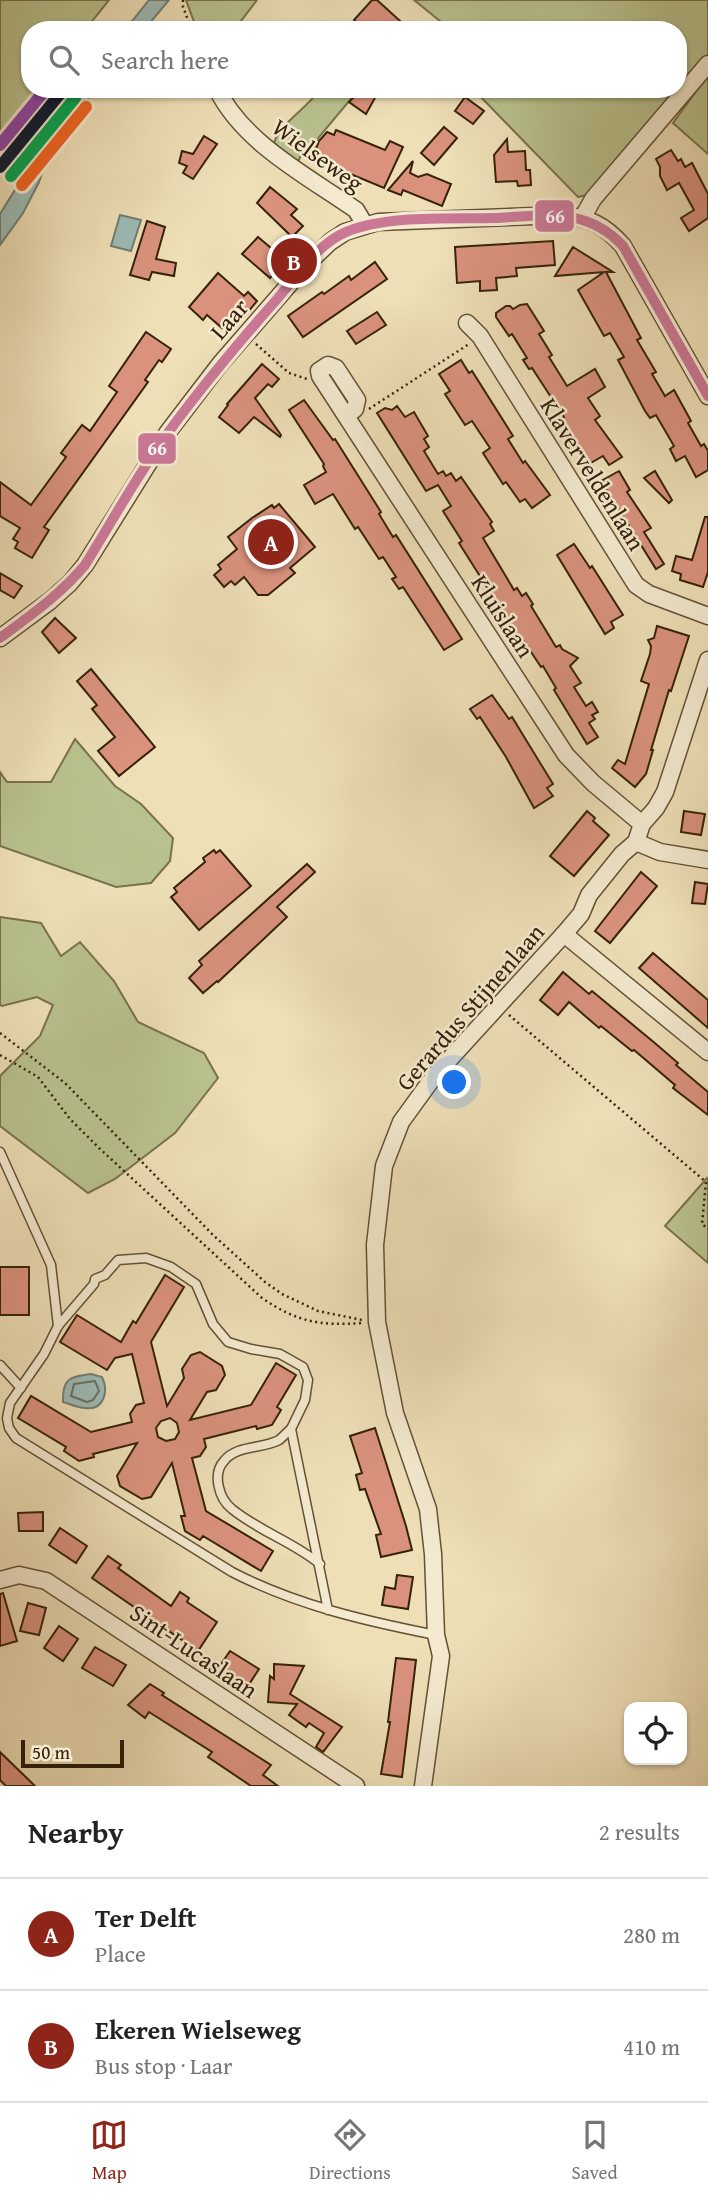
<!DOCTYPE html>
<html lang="en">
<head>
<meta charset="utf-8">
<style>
  body { margin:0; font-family:"Gentium Book Plus",serif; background:#f2f2f2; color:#222 }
  .controls { position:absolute; right:21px; bottom:21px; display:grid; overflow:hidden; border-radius:14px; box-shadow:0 2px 5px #0004 }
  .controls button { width:63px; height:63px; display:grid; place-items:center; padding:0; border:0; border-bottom:2px solid #e0e0e0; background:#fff; color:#222; font:35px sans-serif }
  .scale { position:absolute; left:21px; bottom:18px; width:103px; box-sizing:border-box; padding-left:7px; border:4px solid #36220a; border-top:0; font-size:19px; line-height:24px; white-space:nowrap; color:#36220a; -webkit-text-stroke:5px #f4ead0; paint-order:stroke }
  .you { position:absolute; left:455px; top:1083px; width:24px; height:24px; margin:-18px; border:5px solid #fff; border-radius:50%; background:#1a73e8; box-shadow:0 0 0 10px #1a73e833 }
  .badge { display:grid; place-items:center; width:46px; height:46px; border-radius:50%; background:#8f2418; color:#fff; font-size:23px; font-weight:700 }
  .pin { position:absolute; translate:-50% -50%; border:4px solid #fff; box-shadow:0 2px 7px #0006 }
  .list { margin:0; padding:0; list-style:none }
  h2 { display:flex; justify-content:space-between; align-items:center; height:91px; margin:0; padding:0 28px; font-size:30px }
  h2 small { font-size:23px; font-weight:400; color:#767676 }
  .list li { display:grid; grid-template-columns:46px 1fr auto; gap:21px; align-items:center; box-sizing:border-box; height:112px; padding:0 28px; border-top:2px solid #e0e0e0 }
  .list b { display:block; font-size:26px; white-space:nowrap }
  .list p { margin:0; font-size:23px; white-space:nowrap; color:#767676 }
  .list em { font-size:23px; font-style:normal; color:#767676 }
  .icon { flex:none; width:38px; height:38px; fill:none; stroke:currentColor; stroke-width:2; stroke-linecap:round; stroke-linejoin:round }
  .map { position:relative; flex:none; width:708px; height:1786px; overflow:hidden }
  .search { position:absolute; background:#fff; box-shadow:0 2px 5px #0004; left:21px; right:21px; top:21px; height:77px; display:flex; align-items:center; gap:18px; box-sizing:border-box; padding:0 24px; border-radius:28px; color:#767676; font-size:26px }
  .sheet { height:315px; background:#fff }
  nav { display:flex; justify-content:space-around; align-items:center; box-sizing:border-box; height:98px; border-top:2px solid #e0e0e0; background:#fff; font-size:19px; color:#767676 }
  nav a { display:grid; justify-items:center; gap:4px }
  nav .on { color:#8f2418 }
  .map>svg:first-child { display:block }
</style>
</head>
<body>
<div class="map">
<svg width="708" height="1786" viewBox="0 0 708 1786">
  <rect width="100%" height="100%" fill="#eedfb7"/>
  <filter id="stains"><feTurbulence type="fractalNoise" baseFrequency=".00286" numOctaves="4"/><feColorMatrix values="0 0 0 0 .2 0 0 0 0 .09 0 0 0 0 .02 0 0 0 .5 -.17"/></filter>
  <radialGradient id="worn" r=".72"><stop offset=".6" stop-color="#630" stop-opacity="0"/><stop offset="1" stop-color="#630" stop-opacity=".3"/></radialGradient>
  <g fill="#b9c28e" stroke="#78724c" stroke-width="2">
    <path d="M0 0H109L85 30H30V89H37L0 135Z"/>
    <path d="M186 0H257L234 30H197Z"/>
    <path d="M414 0H708V56L587 195 578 197 473 89H678V30H451Z"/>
    <path d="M708 75V154L673 123Z"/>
    <path d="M320 89H350L355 94 319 137 309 156 302 153 297 164 274 145C275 127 309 107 320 89Z"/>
    <path d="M75 739 115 786 141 804 173 838 170 861 151 883 116 887 0 846V772L7 782H51Z"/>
    <path d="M0 917 41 923 61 956 80 942 114 981 138 1022 204 1053 218 1078 175 1133 115 1179 88 1193 0 1126V1076L40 1036 53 1005 37 997 2 1006 0 1005Z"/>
    <path d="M707 1178 708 1179V1263L665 1226Z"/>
  </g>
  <g fill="#9cbbb6" stroke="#737e71" stroke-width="2">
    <path d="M149 0H169L144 30H125Z"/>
    <path d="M77 89H96L50 149 39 182 23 213 0 245V214L18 185 38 138Z"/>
    <path d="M120 215 141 220 131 251 111 246Z"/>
    <path d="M91 1374 102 1377C109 1391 104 1411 85 1408 78 1408 70 1404 63 1402 62 1378 70 1377 91 1374Z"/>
  </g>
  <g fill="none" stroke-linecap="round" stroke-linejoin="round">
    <path stroke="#696e60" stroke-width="2" d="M95 1381 99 1391 93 1400 87 1402 71 1396 74 1384Z"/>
  </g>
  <g fill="#da927d" stroke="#36220a" stroke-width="2" fill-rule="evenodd">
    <path d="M372 0H377L410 30H365L354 20Z"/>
    <path d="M362 89 376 96 366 114 349 102Z"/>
    <path d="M465 97 484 111 473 124 455 111Z"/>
    <path d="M444 127 457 138 434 165 421 153Z"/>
    <path d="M336 130 385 150 390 141 403 147 384 188 312 158 319 141 327 132 334 135Z"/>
    <path d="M204 136 217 144 193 179 183 173 187 166 179 163 182 151 193 154Z"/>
    <path d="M507 139 508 152 525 151 526 170H530L531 185 518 186 517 181 496 182 494 155Z"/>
    <path d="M671 150 678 161 681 159 685 167 692 163 708 194V218L689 231 681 218 694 210 679 183 667 190 660 176V167L656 159Z"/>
    <path d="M413 161 410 173 418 177 427 174 451 184 442 206 403 190 401 195 388 190Z"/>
    <path d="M270 187 297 209 291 215 303 226 292 237 257 203Z"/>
    <path d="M147 221 165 227 156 259 176 263 174 276 152 272 149 280 130 275Z"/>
    <path d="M258 237 290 264 279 276 274 273 270 278 242 254Z"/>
    <path d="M553 241 555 265 516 268 517 276 496 278 497 290 480 291V281L457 283 455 247Z"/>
    <path d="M573 247 613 272H606L641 338 637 340 656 372 652 374 665 396 674 390 691 421 688 423 701 446 704 444 708 451V470L696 477 685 456 676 461 670 449 674 446 656 415 650 418 645 411 618 360 624 357 610 333 604 336 578 290 604 272 555 276Z"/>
    <path d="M375 262 387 279 303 337 288 316 322 292 324 294 349 276 351 280Z"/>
    <path d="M218 273 244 296 248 292 257 301 243 318 235 312 222 328 207 315 203 320 189 307Z"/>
    <path d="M527 304 544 331 539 334 552 355 549 357 567 386 595 369 605 387 588 398 600 416 595 420 622 457 609 465 603 456 589 464 561 420 564 417 532 368 529 369 523 360 527 358 512 334 509 336 496 317V313L506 306H510L513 309 520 305Z"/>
    <path d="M377 312 386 325 356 344 347 331Z"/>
    <path d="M146 332 171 349 162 362 159 360 145 380 148 382 44 527 49 530 32 558 15 548 18 542 13 539 20 528 0 516V482L31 505 66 457 61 453 82 425 90 431 117 392 109 386Z"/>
    <path d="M461 360 469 373 472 371 513 436 508 439 523 463 525 461 550 495 532 508 525 499 520 502 506 482 503 484 483 453 490 448 472 421 465 425 445 394 450 391 439 374Z"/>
    <path d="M262 364 279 379 272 387 268 384 255 398 281 435 280 437 254 417 239 433 219 417 228 405 227 404Z"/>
    <path d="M304 400 333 440 335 439 381 512 379 514 393 537 396 535 462 639 444 650 403 587 399 589 392 579 396 577 383 557 379 559 358 527 355 529 333 494 315 504 304 485 326 472 323 466 324 464 289 410Z"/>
    <path d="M397 406 405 417 414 412 428 436 424 439 429 447 424 451 438 474 443 471 446 476 451 473 456 481 461 477 492 522 490 524 494 531 483 538 514 590 517 588 522 596 526 593 533 604 531 606 556 647 560 645 562 649 578 658 570 666 581 683 574 687 586 706 592 702 598 712 592 715 595 719 589 723 598 737 587 744 554 690 556 688 543 666 541 667 521 637 519 638 459 543 462 541 443 511 451 506 438 485 426 491 377 413 385 408 392 410Z"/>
    <path d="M619 471 630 490 627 492 651 528 644 532 664 564 656 569 601 481Z"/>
    <path d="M655 471 672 500 669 503 644 478Z"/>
    <path d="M279 504 315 547 290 568 295 573 268 595H258L244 577 235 585 231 581 224 587 214 575 221 569 218 565 237 549 228 537 252 518 272 505 274 508Z"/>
    <path d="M705 517H708V572L703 587 680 580 681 574 672 571 676 556 692 560Z"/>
    <path d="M574 544 590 568 592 566 623 615 611 622 614 628 605 634 557 555Z"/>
    <path d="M0 573 22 586 14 598 0 590Z"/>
    <path d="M55 618 76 638 59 653 42 632Z"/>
    <path d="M657 626 689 636 671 691 669 690 651 750H653L646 774 635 787 612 768 618 760 625 764 649 684 641 681 650 654 651 646 648 640 654 638Z"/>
    <path d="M91 669 155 747 119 776 98 751 115 737 92 709 97 705 77 681Z"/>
    <path d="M492 695 509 719 512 717 553 784 547 788 553 796 534 808 506 757 480 717 477 719 470 709Z"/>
    <path d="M587 811 595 818 593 821 609 835 574 876 550 856Z"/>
    <path d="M684 811 705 814 701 835 681 832Z"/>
    <path d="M214 850 216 853 220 850 251 886 199 930 171 897 177 892 174 888 205 862 203 858Z"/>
    <path d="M307 864 315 872 277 907 287 917 218 982 217 981 203 993 189 978 202 965 199 961Z"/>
    <path d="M641 872 657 886 610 943 595 931Z"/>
    <path d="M695 882 708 884 705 904 692 903Z"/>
    <path d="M653 953 708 1000V1028L639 968Z"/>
    <path d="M563 972 589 994 592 991 656 1044 678 1063 676 1065 708 1092V1115L673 1088 675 1085 634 1050 632 1051 601 1026 599 1028 569 1002 558 1015 540 1000Z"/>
    <rect x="0" y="1267" width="29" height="48"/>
    <path d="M165 1275 184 1287 151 1342 167 1406 184 1378 182 1369 191 1355 200 1352 222 1366 225 1375 216 1390 207 1392 190 1420 251 1405 276 1363 296 1375 277 1407 281 1410 272 1425 257 1429 256 1426 204 1439 206 1447 200 1456 192 1458 206 1511 273 1551 261 1571 203 1536 200 1540 185 1531 181 1516H185L172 1463 151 1497 142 1499 120 1486 117 1476 137 1443 93 1454 94 1457 79 1461 64 1451 66 1447 18 1418 31 1396 91 1432 132 1422 130 1414 136 1405 144 1403 132 1354 115 1358 107 1370 60 1342 77 1315 121 1342 133 1321 136 1323ZM170 1418 177 1423 179 1432 175 1439 166 1441 158 1437 156 1428 161 1421Z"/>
    <path d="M375 1428 406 1526 412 1550 381 1557 376 1535 381 1534 365 1489 360 1490 356 1475 362 1473 350 1436Z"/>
    <path d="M43 1512V1531H19L18 1513Z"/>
    <path d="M60 1528 87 1546 76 1563 49 1545Z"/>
    <path d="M108 1556 121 1565 118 1568 171 1606 180 1592 189 1598 187 1602 217 1622 198 1651 92 1578Z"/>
    <path d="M397 1575 413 1577 408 1609 382 1605 385 1587 395 1589Z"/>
    <path d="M3 1593 17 1641 0 1646V1594Z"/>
    <path d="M28 1603 46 1608 39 1635 20 1631Z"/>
    <path d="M59 1626 78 1639 63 1661 44 1648Z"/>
    <path d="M95 1647 126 1665 113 1686 82 1668Z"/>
    <path d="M230 1651 259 1669 248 1686 219 1667Z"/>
    <path d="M396 1658 416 1660 402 1777 381 1774 390 1722H388Z"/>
    <path d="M274 1664 304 1666 290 1694 342 1727 323 1752 316 1747 324 1733 309 1723 306 1727 289 1715 297 1704 268 1702 270 1676 274 1679Z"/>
    <path d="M150 1684 164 1693 162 1695 271 1765 263 1775 278 1786H251L208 1757 212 1752 149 1712 145 1718 128 1705Z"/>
    <path d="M0 1752 35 1786H6L0 1780Z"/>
  </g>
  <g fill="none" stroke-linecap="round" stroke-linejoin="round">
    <defs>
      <g id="service">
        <path d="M0 1152 51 1265 58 1326"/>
        <path d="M0 1365 21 1388"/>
        <path d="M291 1429C287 1432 283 1437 279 1440 263 1449 236 1445 224 1461 212 1474 219 1499 232 1509 259 1531 293 1542 320 1564"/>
        <path d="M328 1610 291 1429 305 1400 308 1380 303 1367 280 1354 251 1349 228 1342 213 1324 196 1284 171 1267 146 1258 118 1260 105 1275 95 1279 94 1284 58 1326 44 1354 10 1403 7 1418 9 1428 16 1438 232 1572C296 1605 365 1621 436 1635"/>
      </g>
      <g id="minor">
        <path d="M217 89C243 143 309 177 356 210L365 225"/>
        <path d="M583 217 593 199 708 64"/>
        <path d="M467 323 480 336 636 585 649 594 708 616"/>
        <path d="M346 416 355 409 357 400 336 368 328 365 319 371 320 376 566 755 593 783 642 824"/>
        <path d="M0 638 50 601 70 583 85 565 168 432 220 364 307 264 330 242 345 232 378 222 561 215C588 217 605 225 623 246L708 396"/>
        <path d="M636 842 660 852 708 860"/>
        <path d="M564 934 708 1052"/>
        <path d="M0 1580 19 1575 46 1581 356 1786"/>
        <path d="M423 1786 441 1656 436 1635 433 1554 428 1509 395 1413 377 1322 375 1245 384 1166 401 1122 435 1075 564 934 581 914 589 895 622 854 636 842 642 824 656 808 665 792 708 660"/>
      </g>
    </defs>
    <use href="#service" stroke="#645135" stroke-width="11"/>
    <use href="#minor" stroke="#645135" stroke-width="19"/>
    <g stroke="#36220a" stroke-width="2.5" stroke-dasharray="2 3.5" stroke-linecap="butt">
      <path d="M183 0V7L192 30"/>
      <path d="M256 344 289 373 307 379"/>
      <path d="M369 409 469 344"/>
      <path d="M509 1015 706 1182 702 1224 708 1229"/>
      <path d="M0 1033 65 1083 213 1235 265 1282 282 1294 318 1311 362 1320"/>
      <path d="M0 1055 38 1077 70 1119 99 1148 262 1298C297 1322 320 1326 362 1323"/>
    </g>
    <use href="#service" stroke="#f4ead0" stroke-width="8"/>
    <use href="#minor" stroke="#f4ead0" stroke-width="16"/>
    <defs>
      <path id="bus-1" d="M0 638C31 615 61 594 85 565 113 520 139 472 170 430 204 384 240 341 278 298 297 275 319 243 346 232 386 215 450 219 494 218 544 216 586 206 623 246L708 396"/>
    </defs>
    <use href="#bus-1" stroke="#f4ead0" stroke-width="16"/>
    <use href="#bus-1" stroke="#ca7896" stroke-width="10"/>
    <defs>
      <path id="rail-1" d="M0 167 64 89"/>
      <path id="rail-2" d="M11 176 75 98"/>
      <path id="rail-3" d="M0 145 46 89"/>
      <path id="rail-4" d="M22 185 86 107"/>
    </defs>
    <use href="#rail-1" stroke="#f4ead0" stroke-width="18"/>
    <use href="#rail-2" stroke="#f4ead0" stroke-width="18"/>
    <use href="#rail-3" stroke="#f4ead0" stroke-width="18"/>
    <use href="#rail-4" stroke="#f4ead0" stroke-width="18"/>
    <use href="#rail-1" stroke="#011633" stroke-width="12"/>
    <use href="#rail-2" stroke="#00a651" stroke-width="12"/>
    <use href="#rail-3" stroke="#8e44ad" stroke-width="12"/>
    <use href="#rail-4" stroke="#f26522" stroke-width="12"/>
  </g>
  <g text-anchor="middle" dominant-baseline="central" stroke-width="5" stroke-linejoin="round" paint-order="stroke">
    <g font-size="24" fill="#36220a" stroke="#f4ead0">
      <text transform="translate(318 155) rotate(36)">Wielseweg</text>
      <text transform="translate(229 319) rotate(-49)">Laar</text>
      <text transform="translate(593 474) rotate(58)">Klaverveldenlaan</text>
      <text transform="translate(503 616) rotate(57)">Kluislaan</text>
      <text transform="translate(470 1007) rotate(-49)">Gerardus Stijnenlaan</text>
      <text transform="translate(194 1651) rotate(34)">Sint-Lucaslaan</text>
    </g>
  </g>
  <g stroke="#f4ead0" stroke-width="2.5">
    <rect x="534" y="199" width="41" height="34" rx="7" fill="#ca7896"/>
    <rect x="137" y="432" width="40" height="33" rx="7" fill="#ca7896"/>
  </g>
  <g font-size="19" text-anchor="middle" font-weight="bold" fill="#fff">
    <text x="555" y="223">66</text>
    <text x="157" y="455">66</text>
  </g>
  <rect width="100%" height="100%" filter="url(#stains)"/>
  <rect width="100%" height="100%" fill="url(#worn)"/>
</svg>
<div class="controls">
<button><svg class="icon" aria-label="locate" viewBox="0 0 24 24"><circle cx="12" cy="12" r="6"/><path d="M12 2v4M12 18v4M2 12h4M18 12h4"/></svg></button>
</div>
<div class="scale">50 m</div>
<div class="you"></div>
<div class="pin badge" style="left:271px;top:542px">A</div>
<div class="pin badge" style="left:294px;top:261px">B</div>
<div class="search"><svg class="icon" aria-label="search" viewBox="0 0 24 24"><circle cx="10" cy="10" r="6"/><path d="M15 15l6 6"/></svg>Search here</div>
</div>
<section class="sheet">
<h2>Nearby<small>2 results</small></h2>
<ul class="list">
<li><span class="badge">A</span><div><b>Ter Delft</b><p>Place</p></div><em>280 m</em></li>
<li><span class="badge">B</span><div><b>Ekeren Wielseweg</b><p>Bus stop · Laar</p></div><em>410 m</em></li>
</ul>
</section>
<nav>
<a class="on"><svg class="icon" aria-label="map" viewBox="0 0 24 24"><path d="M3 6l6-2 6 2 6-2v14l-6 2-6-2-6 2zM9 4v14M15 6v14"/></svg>Map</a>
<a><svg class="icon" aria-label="directions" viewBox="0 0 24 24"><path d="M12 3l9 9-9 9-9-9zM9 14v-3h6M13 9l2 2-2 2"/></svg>Directions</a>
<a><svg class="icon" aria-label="saved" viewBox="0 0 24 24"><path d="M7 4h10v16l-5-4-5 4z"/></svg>Saved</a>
</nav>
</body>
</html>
